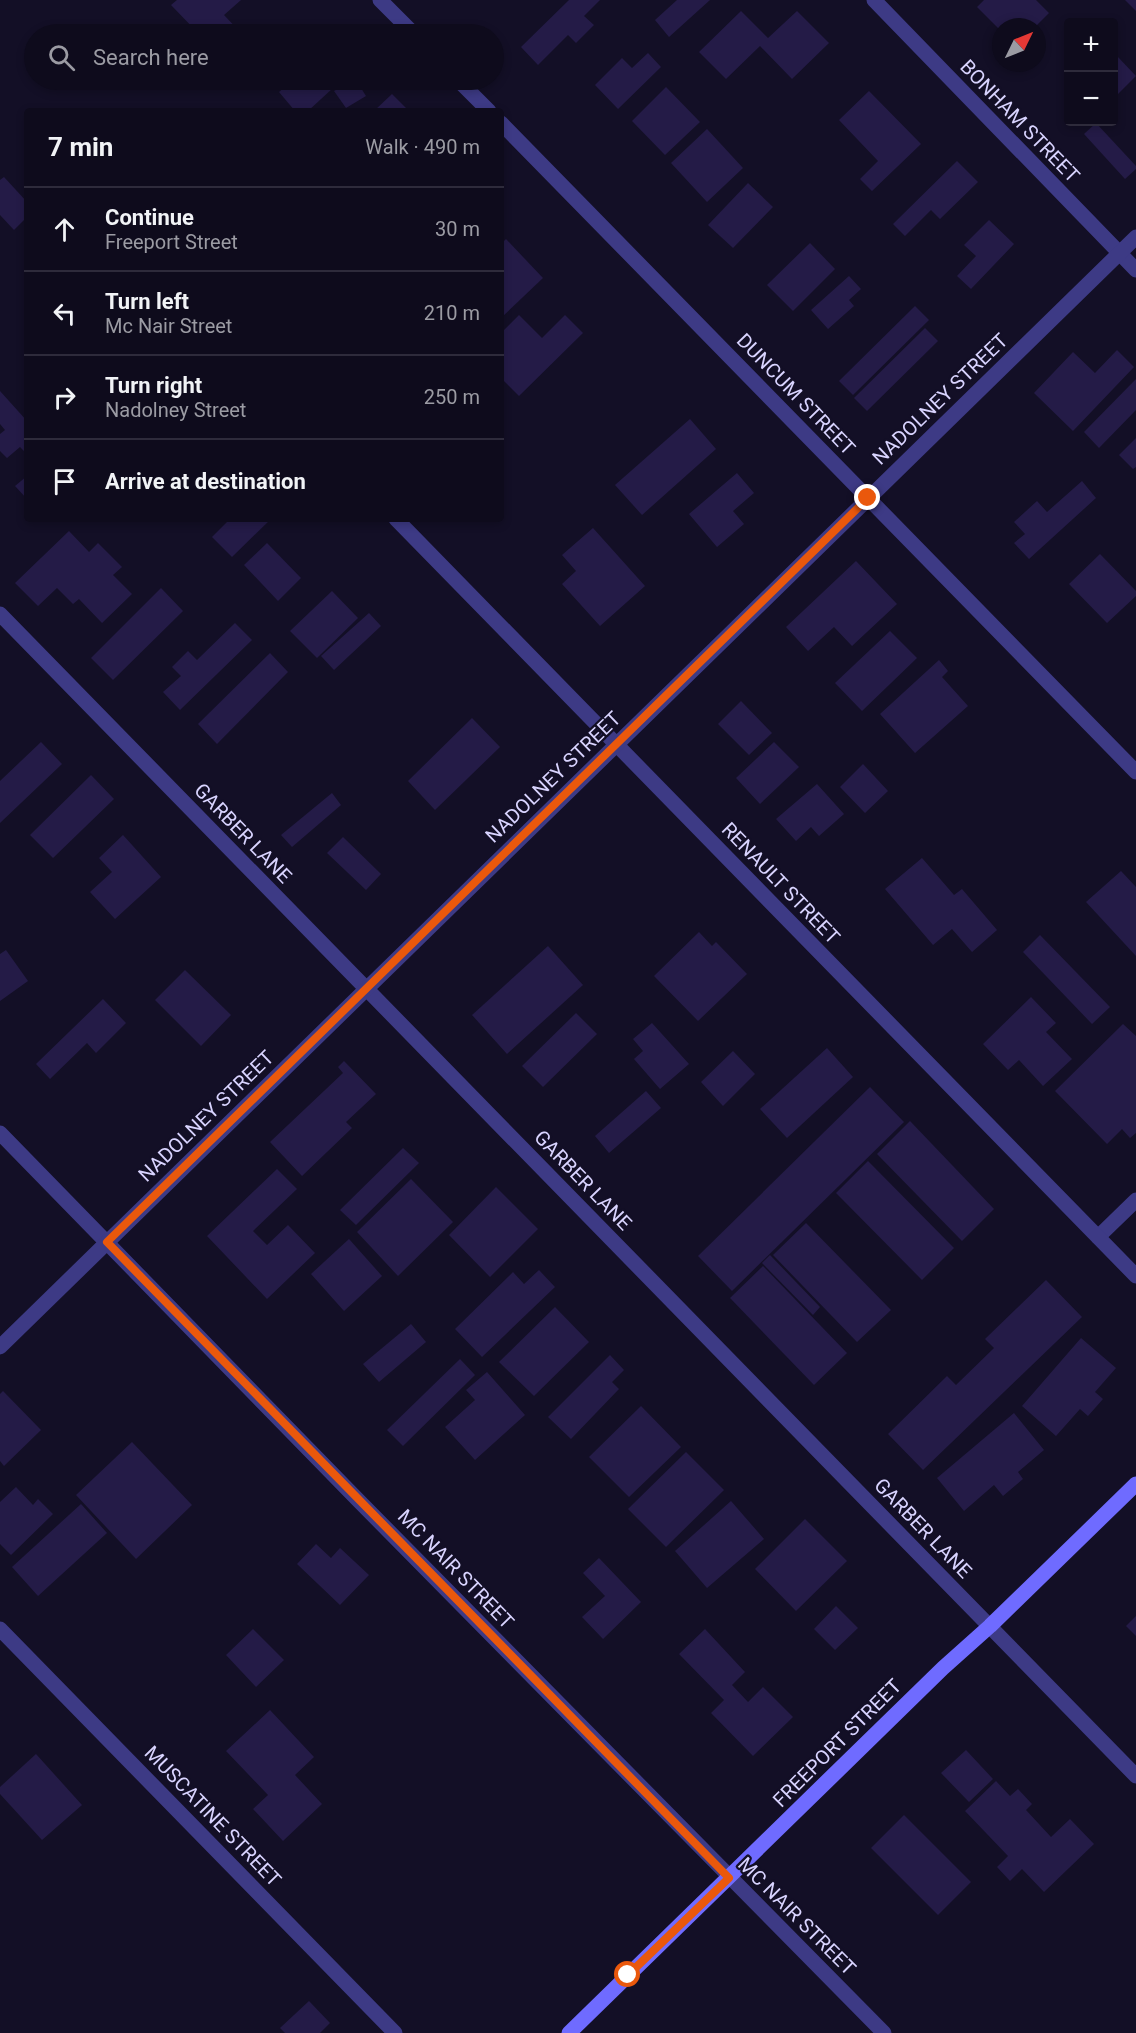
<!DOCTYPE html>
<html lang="en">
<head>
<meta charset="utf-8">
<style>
  body { margin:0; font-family:Roboto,sans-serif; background:#1c1929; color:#f1f3f6 }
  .controls { position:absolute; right:18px; top:18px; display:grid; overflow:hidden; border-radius:6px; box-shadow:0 3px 9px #0003 }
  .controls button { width:54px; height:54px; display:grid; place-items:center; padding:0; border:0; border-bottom:2px solid #2e2b3b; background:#0e0b1c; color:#f1f3f6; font:30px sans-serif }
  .compass { position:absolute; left:992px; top:18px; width:54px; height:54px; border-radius:50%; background:#0e0b1c; box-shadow:0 3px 9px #0003; rotate:47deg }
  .stop { position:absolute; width:18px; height:18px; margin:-14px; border:4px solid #ea580c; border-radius:50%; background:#fff }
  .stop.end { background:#ea580c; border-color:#fff; box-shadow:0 2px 6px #0008 }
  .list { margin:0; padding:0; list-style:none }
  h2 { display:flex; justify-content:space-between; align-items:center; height:78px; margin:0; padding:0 24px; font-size:26px }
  h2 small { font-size:20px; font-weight:400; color:#9b9ba3 }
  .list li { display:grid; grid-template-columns:39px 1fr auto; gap:18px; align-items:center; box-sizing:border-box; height:84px; padding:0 24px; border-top:2px solid #2e2b3b }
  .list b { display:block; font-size:22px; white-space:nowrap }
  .list p { margin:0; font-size:20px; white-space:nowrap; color:#9b9ba3 }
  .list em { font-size:20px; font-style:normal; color:#9b9ba3 }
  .icon { flex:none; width:33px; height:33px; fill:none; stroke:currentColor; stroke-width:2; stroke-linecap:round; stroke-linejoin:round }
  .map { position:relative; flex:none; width:1136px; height:2033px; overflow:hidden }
  .search { position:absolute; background:#0e0b1c; box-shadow:0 3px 9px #0003; left:24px; top:24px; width:480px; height:66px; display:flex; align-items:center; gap:15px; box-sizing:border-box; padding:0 21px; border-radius:33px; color:#9b9ba3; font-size:22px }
  .panel { position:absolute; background:#0e0b1c; box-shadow:0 3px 9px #0003; left:24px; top:108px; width:480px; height:414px; border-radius:6px }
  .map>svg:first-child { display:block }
</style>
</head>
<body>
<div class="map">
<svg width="1136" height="2033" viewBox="0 0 1136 2033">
  <rect width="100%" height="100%" fill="#130f26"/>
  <g fill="#241b47">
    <path d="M177 0H241L224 15 242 34H199L171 5Z"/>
    <path d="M569 0H600L584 16 594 25 576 43 568 35 538 65 521 47Z"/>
    <path d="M677 0H710L669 37 655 20Z"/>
    <path d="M984 0H1036L1049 13 1035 27H1001V31L977 7Z"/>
    <path d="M1125 0H1136V11Z"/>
    <path d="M741 11 768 38 797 11 829 43 792 79 760 46 726 79 699 52Z"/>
    <path d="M648 53 661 67 618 109 595 85 622 58 632 68Z"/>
    <path d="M1117 56 1136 76 1114 98V59Z"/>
    <path d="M241 80H260L250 89Z"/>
    <path d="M293 80H325L333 88 308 111H295L279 92Z"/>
    <path d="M352 80H356L366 96 346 108 334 91Z"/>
    <path d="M666 87 700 122 665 155 632 121Z"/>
    <path d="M869 91 921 144 872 191 860 179 878 161 839 120Z"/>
    <path d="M392 94 409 111H374Z"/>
    <path d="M1096 123 1136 166V169L1125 179 1084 134Z"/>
    <path d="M707 129 743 168 707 202 671 163Z"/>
    <path d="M957 161 978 182 940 219 931 210 905 236 893 224Z"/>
    <path d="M4 177 27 202V217L14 230 0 215V180Z"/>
    <path d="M748 183 773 207 733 248 708 225Z"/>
    <path d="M989 220 1014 244 971 289 957 276 976 256 964 245Z"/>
    <path d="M506 239 543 278 501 318V244Z"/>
    <path d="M810 243 835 269 793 311 767 285Z"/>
    <path d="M849 276 861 289 849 300 854 306 828 329 811 310Z"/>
    <path d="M915 306 929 320 853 395 839 381Z"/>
    <path d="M519 315 542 338 565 315 583 333 519 396 501 378V333Z"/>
    <path d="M925 328 938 341 867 411 854 398Z"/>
    <path d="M1117 350 1134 367 1073 431 1034 393 1073 352 1095 373Z"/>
    <path d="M1136 379V410L1099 448 1084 432Z"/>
    <path d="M0 391 27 421V454L20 447 7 458 0 451V434L5 430 0 424Z"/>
    <path d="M690 419 716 449 642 515 615 485Z"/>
    <path d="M1136 438V467L1133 469 1119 455Z"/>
    <path d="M737 473 754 493 733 511 744 524 717 547 689 514Z"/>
    <path d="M27 476V499L15 486Z"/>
    <path d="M1082 481 1096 498 1029 559 1014 543 1025 534 1014 522 1037 501 1047 512Z"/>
    <path d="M230 519H271L232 557 212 537Z"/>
    <path d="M593 528 645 586 600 626 562 584 576 571 562 555Z"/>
    <path d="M69 531 89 552 98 543 122 567 113 575 132 594 102 623 79 599 73 604 57 588 38 606 15 583Z"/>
    <path d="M267 543 301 578 278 601 244 565Z"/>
    <path d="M1100 554 1136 591V596L1107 623 1069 584Z"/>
    <path d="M856 561 897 604 852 646 834 627 808 651 786 627Z"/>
    <path d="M161 588 183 611 113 680 91 658Z"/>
    <path d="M332 591 358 618 317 658 290 631Z"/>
    <path d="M369 613 381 626 334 670 321 656Z"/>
    <path d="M235 623 252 640 180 710 163 692 181 676 172 667 188 651 197 660Z"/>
    <path d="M890 631 917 658 862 711 835 683Z"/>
    <path d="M270 653 288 672 217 744 198 724Z"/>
    <path d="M939 660 948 671 942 677 968 706 915 753 880 714Z"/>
    <path d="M741 701 772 733 749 755 718 724Z"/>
    <path d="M472 718 500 747 435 810 408 781Z"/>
    <path d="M41 742 62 764 0 823V781Z"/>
    <path d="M774 742 799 767 760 804 736 778Z"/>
    <path d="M863 764 888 791 865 813 840 787Z"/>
    <path d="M91 775 114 799 53 858 30 835Z"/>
    <path d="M817 784 844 814 819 836 811 827 796 841 776 819Z"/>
    <path d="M332 793 341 805 292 847 281 835Z"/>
    <path d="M123 835 161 877 115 919 90 892 112 872 99 858Z"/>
    <path d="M343 837 381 874 366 890 327 853Z"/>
    <path d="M922 858 954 895 962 889 997 930 972 952 952 929 933 945 885 889Z"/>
    <path d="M1121 871 1136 887V956L1086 902Z"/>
    <path d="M699 932 712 946 716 942 747 974 698 1021 654 976Z"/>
    <path d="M1040 935 1110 1007 1092 1024 1023 952Z"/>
    <path d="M548 946 583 985 507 1054 472 1015Z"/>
    <path d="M6 950 28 981 0 1001V954Z"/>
    <path d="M185 970 231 1015 201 1046 155 1000Z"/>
    <path d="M1031 997 1056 1023 1046 1032 1072 1059 1043 1086 1019 1060 1008 1070 983 1044Z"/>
    <path d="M103 999 126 1023 96 1053 87 1043 50 1079 36 1064Z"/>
    <path d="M576 1013 597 1034 543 1087 522 1066Z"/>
    <path d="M652 1023 689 1064 660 1089 634 1059 643 1051 633 1039Z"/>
    <path d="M1123 1024 1136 1036V1133L1130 1138 1122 1129 1107 1144 1055 1091Z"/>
    <path d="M827 1048 853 1077 787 1138 760 1109Z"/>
    <path d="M733 1051 755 1074 723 1106 701 1082Z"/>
    <path d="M344 1061 376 1094 346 1122 352 1128 302 1176 270 1142 343 1073 338 1067Z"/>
    <path d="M870 1087 904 1122 732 1291 698 1256Z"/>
    <path d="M646 1091 661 1108 609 1153 595 1136Z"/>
    <path d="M910 1121 994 1209 962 1241 877 1154Z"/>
    <path d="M403 1148 419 1163 356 1225 340 1210Z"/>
    <path d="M868 1161 954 1248 922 1280 836 1193Z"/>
    <path d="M277 1169 297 1189 253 1231 267 1245 288 1225 315 1253 267 1299 207 1236Z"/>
    <path d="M411 1179 453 1222 398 1276 357 1232Z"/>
    <path d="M496 1187 538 1229 490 1277 449 1235Z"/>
    <path d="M806 1223 891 1310 857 1342 773 1255Z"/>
    <path d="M349 1239 382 1276 344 1311 311 1274Z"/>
    <path d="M770 1255 820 1307 813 1315 762 1263Z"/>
    <path d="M763 1266 847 1353 814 1385 730 1298Z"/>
    <path d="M539 1270 555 1287 482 1357 455 1329 513 1272 524 1284Z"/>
    <path d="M1046 1280 1082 1317 923 1470 888 1434 947 1376 956 1385 994 1348 985 1339Z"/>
    <path d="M555 1307 589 1342 534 1396 499 1362Z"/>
    <path d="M411 1324 426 1342 379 1382 363 1364Z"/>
    <path d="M1081 1338 1116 1368 1095 1392 1103 1399 1088 1416 1080 1409 1056 1436 1022 1406Z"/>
    <path d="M610 1355 624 1370 612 1382 619 1389 571 1439 548 1417Z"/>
    <path d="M460 1359 475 1375 403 1446 387 1430Z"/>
    <path d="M487 1372 525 1415 475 1460 445 1427 475 1400 466 1390Z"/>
    <path d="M3 1391 41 1430 4 1466 0 1461V1394Z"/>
    <path d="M641 1406 681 1447 629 1497 589 1457Z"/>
    <path d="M1014 1413 1044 1450 1018 1472 1023 1479 1003 1496 994 1485 964 1511 937 1478Z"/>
    <path d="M132 1442 192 1505 136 1559 76 1495Z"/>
    <path d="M686 1452 724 1490 666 1547 628 1509Z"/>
    <path d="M16 1487 33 1505 38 1499 53 1514 11 1555 0 1544V1502Z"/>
    <path d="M731 1501 764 1539 707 1588 675 1551Z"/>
    <path d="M81 1504 107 1533 38 1596 12 1567Z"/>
    <path d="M805 1519 847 1561 796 1611 755 1569Z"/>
    <path d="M316 1544 331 1558 340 1548 369 1575 340 1605 297 1564Z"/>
    <path d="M599 1558 641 1602 603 1639 582 1617 605 1596 583 1573Z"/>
    <path d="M836 1606 858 1628 835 1650 814 1629Z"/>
    <path d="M1136 1616V1636L1126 1626Z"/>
    <path d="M253 1629 284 1660 256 1687 226 1655Z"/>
    <path d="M705 1629 745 1672 732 1685 748 1702 763 1687 793 1717 753 1756 711 1713 724 1700 679 1654Z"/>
    <path d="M270 1710 314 1757 295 1775 322 1804 283 1841 253 1809 268 1795 226 1751Z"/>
    <path d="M966 1750 993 1779 969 1802 941 1773Z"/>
    <path d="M36 1754 82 1805 42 1840 0 1794V1787Z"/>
    <path d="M996 1781 1010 1796 1018 1789 1032 1804 1026 1810 1051 1837 1070 1819 1094 1844 1044 1892 1022 1869 1010 1881 997 1867 1008 1856 965 1811Z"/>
    <path d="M904 1815 971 1882 938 1915 871 1848Z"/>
    <path d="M309 2001 330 2023 320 2033H285L280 2028Z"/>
  </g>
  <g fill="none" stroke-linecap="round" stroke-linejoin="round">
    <path stroke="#3d3a85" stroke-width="15" d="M1098 1237 1136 1200"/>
    <g stroke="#3d3a85" stroke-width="15">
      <path d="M380 0 414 34"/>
      <path d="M874 0 1136 270"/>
      <path d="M458 80 489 111"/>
      <path d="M501 123 1136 772"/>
      <path d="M396 519 1136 1276"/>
      <path d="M0 614 1136 1776"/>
      <path d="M0 1133 358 1500 884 2033"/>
      <path d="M0 1347 1136 237"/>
      <path d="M0 1629 395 2033"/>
    </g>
    <path stroke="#6f6bff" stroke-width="15" d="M569 2033 943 1668 990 1626 1136 1484"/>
  </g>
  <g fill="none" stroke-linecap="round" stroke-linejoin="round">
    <path stroke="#ea580c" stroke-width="8" d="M628 1975 729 1878 107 1242 868 498"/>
  </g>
  <g text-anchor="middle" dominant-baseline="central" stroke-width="4.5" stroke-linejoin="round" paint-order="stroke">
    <g font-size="20" fill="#d9d4ff" stroke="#130f26">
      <text transform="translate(1020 121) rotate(46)">BONHAM STREET</text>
      <text transform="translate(796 394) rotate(46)">DUNCUM STREET</text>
      <text transform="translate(940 399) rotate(-44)">NADOLNEY STREET</text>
      <text transform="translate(553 777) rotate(-44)">NADOLNEY STREET</text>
      <text transform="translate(243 833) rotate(46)">GARBER LANE</text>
      <text transform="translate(781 883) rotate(46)">RENAULT STREET</text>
      <text transform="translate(206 1116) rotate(-44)">NADOLNEY STREET</text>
      <text transform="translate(583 1180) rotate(46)">GARBER LANE</text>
      <text transform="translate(923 1528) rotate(46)">GARBER LANE</text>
      <text transform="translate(456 1569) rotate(46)">MC NAIR STREET</text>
      <text transform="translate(837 1743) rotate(-45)">FREEPORT STREET</text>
      <text transform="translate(213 1816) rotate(46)">MUSCATINE STREET</text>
      <text transform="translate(797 1916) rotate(45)">MC NAIR STREET</text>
    </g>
  </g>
</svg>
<div class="controls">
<button>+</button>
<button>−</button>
</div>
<svg class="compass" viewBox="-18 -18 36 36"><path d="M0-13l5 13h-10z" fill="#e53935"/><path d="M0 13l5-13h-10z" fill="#9b9ba3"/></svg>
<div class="stop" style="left:628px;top:1975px"></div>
<div class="stop end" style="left:868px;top:498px"></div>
<div class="search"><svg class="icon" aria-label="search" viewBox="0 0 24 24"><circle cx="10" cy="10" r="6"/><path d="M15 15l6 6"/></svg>Search here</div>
<section class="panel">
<h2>7 min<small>Walk · 490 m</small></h2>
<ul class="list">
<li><svg class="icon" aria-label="ahead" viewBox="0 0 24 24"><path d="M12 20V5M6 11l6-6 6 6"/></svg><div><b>Continue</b><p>Freeport Street</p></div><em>30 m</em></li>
<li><svg class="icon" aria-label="left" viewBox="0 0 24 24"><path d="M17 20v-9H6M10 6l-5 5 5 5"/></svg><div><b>Turn left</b><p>Mc Nair Street</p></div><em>210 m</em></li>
<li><svg class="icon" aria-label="right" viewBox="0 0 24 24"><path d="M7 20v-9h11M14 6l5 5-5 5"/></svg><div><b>Turn right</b><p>Nadolney Street</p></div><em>250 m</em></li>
<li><svg class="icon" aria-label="arrive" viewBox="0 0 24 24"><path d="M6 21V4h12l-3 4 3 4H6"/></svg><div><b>Arrive at destination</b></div></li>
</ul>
</section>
</div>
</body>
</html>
